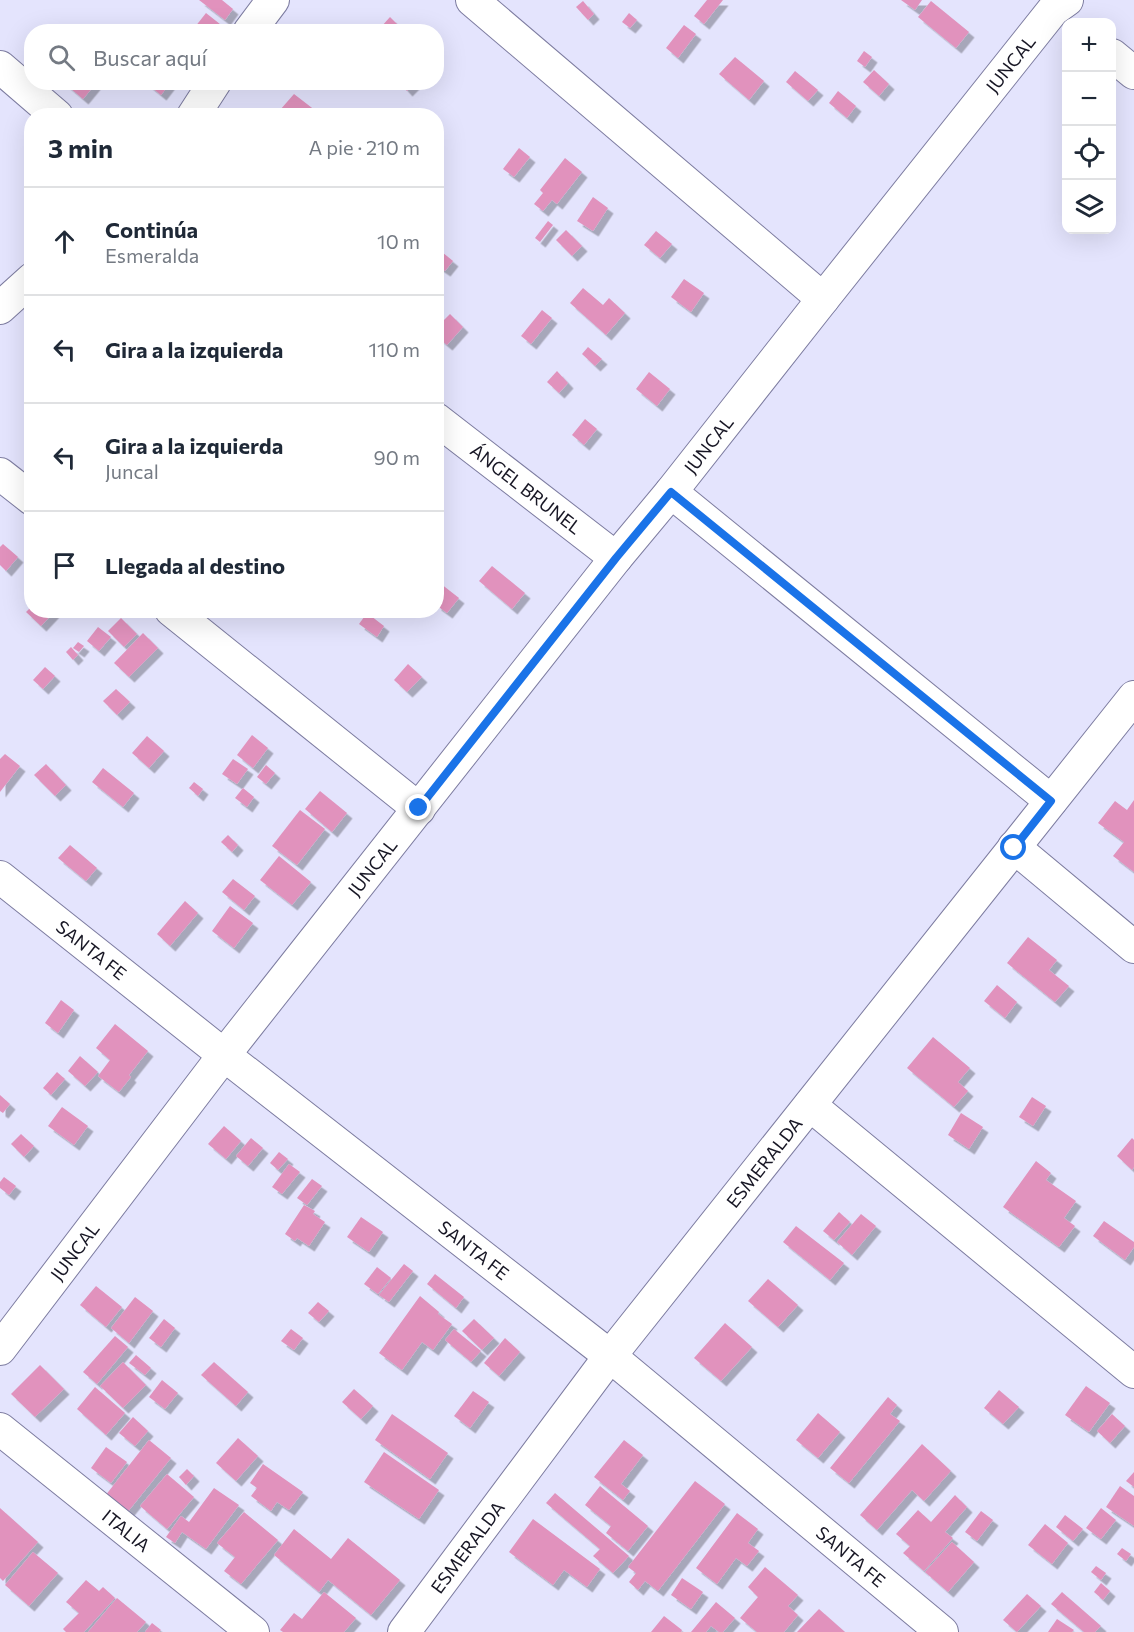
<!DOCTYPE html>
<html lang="es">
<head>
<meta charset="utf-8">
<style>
  body { margin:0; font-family:Commissioner,sans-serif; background:#f2f2f3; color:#1f2937 }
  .controls { position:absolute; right:18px; top:18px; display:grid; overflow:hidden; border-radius:12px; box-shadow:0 6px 24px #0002 }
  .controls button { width:54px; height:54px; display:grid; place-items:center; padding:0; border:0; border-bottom:2px solid #e0e1e3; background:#fff; color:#1f2937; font:30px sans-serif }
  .stop { position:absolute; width:18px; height:18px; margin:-14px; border:4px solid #1a73e8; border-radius:50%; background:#fff }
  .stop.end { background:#1a73e8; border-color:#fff; box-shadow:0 2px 6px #0008 }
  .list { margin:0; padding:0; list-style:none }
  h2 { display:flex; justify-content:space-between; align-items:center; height:78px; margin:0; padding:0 24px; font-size:26px }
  h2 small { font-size:20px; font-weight:400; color:#747a83 }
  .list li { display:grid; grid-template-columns:39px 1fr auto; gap:18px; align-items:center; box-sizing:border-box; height:108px; padding:0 24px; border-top:2px solid #e0e1e3 }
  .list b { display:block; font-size:22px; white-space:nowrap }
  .list p { margin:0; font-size:20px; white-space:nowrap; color:#747a83 }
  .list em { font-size:20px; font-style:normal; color:#747a83 }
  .icon { flex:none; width:33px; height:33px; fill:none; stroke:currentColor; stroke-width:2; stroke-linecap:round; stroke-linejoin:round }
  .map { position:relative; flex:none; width:1134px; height:1632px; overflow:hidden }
  .search { position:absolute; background:#fff; box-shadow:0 6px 24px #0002; left:24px; top:24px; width:420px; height:66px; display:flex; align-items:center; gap:15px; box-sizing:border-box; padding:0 21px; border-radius:24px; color:#747a83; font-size:22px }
  .panel { position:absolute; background:#fff; box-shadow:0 6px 24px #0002; left:24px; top:108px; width:420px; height:510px; border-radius:24px }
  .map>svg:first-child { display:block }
</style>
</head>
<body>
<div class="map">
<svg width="1134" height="1632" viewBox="0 0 1134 1632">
  <defs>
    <filter id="shadow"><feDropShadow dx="5.5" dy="5.5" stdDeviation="0" flood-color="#0004"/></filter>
  </defs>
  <rect width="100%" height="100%" fill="#e4e4fd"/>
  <g fill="#e192bd" filter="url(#shadow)">
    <path d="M199 0H222L233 9 225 20Z"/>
    <path d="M707 0H723L704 24 694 16Z"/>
    <path d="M901 0H922L915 10Z"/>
    <path d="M583 1 594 14 588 20 576 7Z"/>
    <path d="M931 1 969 32 956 48 918 17Z"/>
    <path d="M206 13 230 32H191Z"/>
    <path d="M629 13 637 20 630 28 622 22Z"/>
    <path d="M390 17 403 30 401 32H386L381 27Z"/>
    <path d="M684 25 696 34 678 58 666 48Z"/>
    <path d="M864 51 872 57 865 67 857 61Z"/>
    <path d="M735 57 764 81 749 100 719 74Z"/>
    <path d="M874 70 889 84 879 96 863 82Z"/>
    <path d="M795 71 818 90 808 101 786 82Z"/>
    <path d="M63 82H97L83 99Z"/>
    <path d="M145 82H171L161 95Z"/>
    <path d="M399 82H416L407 91Z"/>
    <path d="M838 91 856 106 847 118 829 103Z"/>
    <path d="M294 94 316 111 312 116H287L280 110Z"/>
    <path d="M519 148 530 157 514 177 503 169Z"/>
    <path d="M565 158 582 172 557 204 552 200 543 211 534 204 543 193 540 190Z"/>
    <path d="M593 197 608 208 593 231 577 221Z"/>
    <path d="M548 221 553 225 540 242 535 238Z"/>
    <path d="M566 230 582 246 572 256 556 240Z"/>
    <path d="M656 231 672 244 660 258 644 245Z"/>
    <path d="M437 248 453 261 445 271 436 265Z"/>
    <path d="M684 279 704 293 691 312 671 297Z"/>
    <path d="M583 288 603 305 609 298 625 313 606 335 570 303Z"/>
    <path d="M542 310 552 318 531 344 521 336Z"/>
    <path d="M450 314 463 327 447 345 436 336V328Z"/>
    <path d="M588 347 602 359 595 366 582 354Z"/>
    <path d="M557 371 568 383 559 393 547 382Z"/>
    <path d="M649 372 670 389 657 406 636 389Z"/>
    <path d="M585 419 597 429 584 445 572 435Z"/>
    <path d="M3 544 18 557 6 571 0 565V547Z"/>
    <path d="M492 566 525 593 512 609 479 581Z"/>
    <path d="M436 580 459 598 447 613 436 605Z"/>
    <path d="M32 606V610H52L54 612 41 626 26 612Z"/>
    <path d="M367 613 384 626 377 637 359 624Z"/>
    <path d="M121 618 137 634 124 647 108 631Z"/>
    <path d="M98 627 111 637 99 651 87 641Z"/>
    <path d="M143 633 158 648 129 677 114 663Z"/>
    <path d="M78 642 84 646 79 652 73 648Z"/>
    <path d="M71 647 78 655 73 660 66 652Z"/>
    <path d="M408 664 422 677 407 692 394 680Z"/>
    <path d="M45 667 55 676 43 689 33 680Z"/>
    <path d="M116 689 130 702 117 715 103 701Z"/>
    <path d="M252 735 268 748 253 768 237 755Z"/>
    <path d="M147 736 164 751 149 768 132 753Z"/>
    <path d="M5 754 20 766 0 792V759Z"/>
    <path d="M233 759 248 769 237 784 222 774Z"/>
    <path d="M46 764 66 785 55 796 34 775Z"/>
    <path d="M266 765 275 773 266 784 257 777Z"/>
    <path d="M103 768 134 793 123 807 92 782Z"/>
    <path d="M194 782 203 789 198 796 189 788Z"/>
    <path d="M243 788 254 797 247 807 235 798Z"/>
    <path d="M320 791 347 813 332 832 305 809Z"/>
    <path d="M1134 800V872L1113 856 1124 842 1098 823 1115 801 1127 810Z"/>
    <path d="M300 810 325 829 297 865 272 846Z"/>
    <path d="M228 835 238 845 232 852 221 842Z"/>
    <path d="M70 845 97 868 86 881 58 858Z"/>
    <path d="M279 856 311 882 292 905 260 880Z"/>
    <path d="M233 879 255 896 244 910 222 892Z"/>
    <path d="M185 901 198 913 170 946 157 934Z"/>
    <path d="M230 906 253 923 234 948 212 931Z"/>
    <path d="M1028 937 1057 960 1049 970 1069 986 1055 1002 1007 963Z"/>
    <path d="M997 985 1017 1002 1005 1018 984 1001Z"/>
    <path d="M61 1000 74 1010 58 1033 45 1023Z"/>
    <path d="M115 1024 148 1051 129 1075 131 1077 119 1092 98 1076 110 1060 96 1048Z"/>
    <path d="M933 1037 970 1068 958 1082 968 1091 954 1107 907 1068Z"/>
    <path d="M80 1056 98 1072 85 1086 68 1071Z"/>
    <path d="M57 1072 65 1079 51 1095 43 1088Z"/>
    <path d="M0 1095 10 1104 3 1113 0 1111Z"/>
    <path d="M1032 1097 1046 1106 1033 1126 1019 1117Z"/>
    <path d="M62 1107 88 1126 74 1145 48 1126Z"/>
    <path d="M961 1113 983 1127 969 1149 948 1135Z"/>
    <path d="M224 1126 241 1141 226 1159 208 1144Z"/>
    <path d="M21 1134 34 1146 24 1157 11 1144Z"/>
    <path d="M251 1138 263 1148 248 1166 236 1156Z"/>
    <path d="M1132 1138 1134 1140V1167L1132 1170 1117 1156Z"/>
    <path d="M279 1152 288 1159 278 1170 270 1163Z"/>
    <path d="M1036 1161 1051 1173 1046 1180 1076 1201 1064 1218 1075 1226 1059 1247 1003 1207Z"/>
    <path d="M289 1164 300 1172 282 1194 272 1187Z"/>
    <path d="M4 1177 16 1186 9 1195 0 1188V1182Z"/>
    <path d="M312 1179 322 1186 307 1205 297 1198Z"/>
    <path d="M304 1205 315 1211 313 1214 325 1222 309 1246 297 1238 295 1241 285 1234Z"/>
    <path d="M839 1212 850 1222 834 1240 823 1231Z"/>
    <path d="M861 1214 876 1226 852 1255 837 1242Z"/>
    <path d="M361 1217 383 1232 369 1252 347 1237Z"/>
    <path d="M1104 1221 1134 1242V1247L1125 1260 1093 1236Z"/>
    <path d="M796 1226 844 1263 830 1280 783 1242Z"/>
    <path d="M404 1264 413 1271 389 1302 379 1295Z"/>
    <path d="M377 1267 391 1278 378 1294 364 1284Z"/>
    <path d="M435 1274 464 1297 456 1308 427 1284Z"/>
    <path d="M768 1279 798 1305 778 1327 748 1301Z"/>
    <path d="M96 1286 122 1307 106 1327 80 1305Z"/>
    <path d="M420 1296 439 1312 438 1314 452 1324 433 1350 422 1342 402 1370 379 1353Z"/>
    <path d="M135 1297 153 1311 129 1343 111 1328Z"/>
    <path d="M318 1302 329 1311 319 1322 308 1313Z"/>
    <path d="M164 1319 175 1328 161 1347 149 1338Z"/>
    <path d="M474 1319 494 1338 482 1350 462 1331Z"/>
    <path d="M725 1323 752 1347 721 1381 694 1358Z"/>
    <path d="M291 1329 303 1338 294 1350 281 1341Z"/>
    <path d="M454 1329 481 1351 471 1362 445 1340Z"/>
    <path d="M115 1336 128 1347 97 1384 83 1372Z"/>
    <path d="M505 1338 520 1352 499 1376 484 1363Z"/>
    <path d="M136 1355 151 1368 145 1375 129 1363Z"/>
    <path d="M123 1362 146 1385 123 1408 100 1386Z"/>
    <path d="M214 1362 248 1392 236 1406 201 1375Z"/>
    <path d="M40 1365 64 1389 35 1417 11 1394Z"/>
    <path d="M162 1380 178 1393 165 1409 149 1397Z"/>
    <path d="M1086 1386 1110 1403 1089 1432 1065 1415Z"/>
    <path d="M95 1387 125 1413 106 1435 77 1409Z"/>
    <path d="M354 1389 373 1406 361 1419 342 1402Z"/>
    <path d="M999 1390 1019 1407 1003 1424 984 1408Z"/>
    <path d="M473 1391 489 1402 470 1428 454 1416Z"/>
    <path d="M888 1397 897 1405 890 1414 900 1421 849 1483 830 1468Z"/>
    <path d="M818 1413 840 1432 818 1458 796 1440Z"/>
    <path d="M392 1414 448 1453 430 1479 375 1440Z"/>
    <path d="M1112 1414 1125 1426 1110 1443 1097 1431Z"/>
    <path d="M133 1417 148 1431 135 1446 119 1433Z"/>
    <path d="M238 1438 258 1456 236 1481 216 1463Z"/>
    <path d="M149 1440 171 1458 126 1514 105 1496Z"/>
    <path d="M624 1440 643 1455 621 1484 630 1491 623 1500 594 1477Z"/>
    <path d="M922 1444 951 1471 924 1501 912 1490 877 1530 860 1515Z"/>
    <path d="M106 1447 127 1462 111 1483 91 1468Z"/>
    <path d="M384 1452 439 1490 419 1519 364 1482Z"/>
    <path d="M263 1464 303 1492 289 1510 277 1502 271 1511 251 1496 257 1488 250 1483Z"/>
    <path d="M187 1469 194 1476 186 1485 179 1477Z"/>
    <path d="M1134 1472V1487L1126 1481Z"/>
    <path d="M167 1474 194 1497 167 1529 140 1506Z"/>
    <path d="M695 1481 725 1504 658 1591 645 1581 638 1590 629 1582 636 1573 628 1567Z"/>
    <path d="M600 1486 648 1526 628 1551 606 1533 611 1526 585 1505Z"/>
    <path d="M1120 1486 1134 1496V1526L1106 1507Z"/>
    <path d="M214 1488 239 1505 206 1549 182 1532 175 1543 166 1537 181 1516 189 1522Z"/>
    <path d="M555 1493 629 1556 613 1573 593 1556 600 1549 546 1503Z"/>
    <path d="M955 1495 967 1507 945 1532 953 1538 924 1571 903 1553 910 1546 896 1534 918 1510 931 1522Z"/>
    <path d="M0 1508 38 1542 3 1581 0 1578Z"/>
    <path d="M1101 1508 1116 1520 1101 1539 1086 1528Z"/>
    <path d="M981 1511 993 1520 977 1541 965 1532Z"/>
    <path d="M244 1512 278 1540 241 1584 224 1571 235 1557 217 1543Z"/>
    <path d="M737 1513 758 1529 748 1543 759 1551 747 1566 736 1558 717 1584 696 1568Z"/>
    <path d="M1065 1515 1083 1529 1073 1541 1056 1527Z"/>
    <path d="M533 1519 600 1569 587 1587 564 1570 553 1585 509 1552Z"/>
    <path d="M1045 1524 1068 1543 1052 1564 1028 1545Z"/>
    <path d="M294 1529 331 1559 348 1538 400 1580 371 1615 328 1580 319 1592 274 1555Z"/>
    <path d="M952 1542 974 1562 948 1592 925 1572Z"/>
    <path d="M1122 1548 1131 1554 1126 1561 1117 1554Z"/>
    <path d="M33 1552 58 1573 29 1606 5 1585Z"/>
    <path d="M1096 1566 1106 1573 1101 1580 1091 1572Z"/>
    <path d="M765 1567 798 1595 788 1606 798 1615 784 1632H757L740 1618 758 1597 748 1587Z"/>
    <path d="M682 1578 703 1592 691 1609 671 1595Z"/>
    <path d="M86 1580 99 1591 103 1587 115 1598 84 1632H66L63 1629 79 1613 66 1602Z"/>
    <path d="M1101 1583 1110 1591 1103 1600 1094 1592Z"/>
    <path d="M324 1592 356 1618 344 1632H283L280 1630 294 1613 302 1619Z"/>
    <path d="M1062 1592 1101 1626 1095 1632H1084L1051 1604Z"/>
    <path d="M1027 1594 1041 1606 1017 1632 1003 1620Z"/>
    <path d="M117 1598 146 1622 137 1632H88Z"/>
    <path d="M716 1602 735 1618 723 1632H719L711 1626 706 1632H691Z"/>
    <path d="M819 1609 845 1632H797Z"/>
    <path d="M664 1616 682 1630 681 1632H651Z"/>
    <path d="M1057 1619 1074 1630 1072 1632H1048Z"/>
    <path d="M152 1623 161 1630 159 1632H145Z"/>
  </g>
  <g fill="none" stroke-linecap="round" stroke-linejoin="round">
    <defs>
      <g id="minor">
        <path d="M472 0 823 299"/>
        <path d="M249 32 273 0"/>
        <path d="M1112 55 1134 73"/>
        <path d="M0 67 57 116"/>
        <path d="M193 116 215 82"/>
        <path d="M0 308 32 279"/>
        <path id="s1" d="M436 419 616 558"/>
        <path d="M0 474 32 499"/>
        <path d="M671 492 1051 801"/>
        <path d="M171 610 419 809"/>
        <path d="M1014 847 1134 947"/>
        <path id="s2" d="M0 877 224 1055 610 1356 942 1632"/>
        <path d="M810 1105 1134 1372"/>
        <path id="s3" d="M0 1349 224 1055 616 558 671 492 823 299 1053 10 1067 0"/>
        <path id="s4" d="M0 1429 253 1632"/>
        <path id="s5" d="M404 1632 610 1356 1134 697"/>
      </g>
    </defs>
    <use href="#minor" stroke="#7d7ca0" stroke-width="34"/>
    <use href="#minor" stroke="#fff" stroke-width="32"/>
  </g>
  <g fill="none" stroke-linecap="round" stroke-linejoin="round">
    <path stroke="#1a73e8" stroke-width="8" d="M419 808 616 558 671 492 1051 801 1014 848"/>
  </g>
  <g text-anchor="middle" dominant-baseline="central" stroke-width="6" stroke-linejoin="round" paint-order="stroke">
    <g font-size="18" fill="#171624" stroke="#fff">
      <text stroke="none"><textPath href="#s3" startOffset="1635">JUNCAL</textPath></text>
      <text stroke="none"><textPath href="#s3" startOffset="1149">JUNCAL</textPath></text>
      <text stroke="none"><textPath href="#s1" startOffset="114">ÁNGEL BRUNEL</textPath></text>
      <text stroke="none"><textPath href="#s3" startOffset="609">JUNCAL</textPath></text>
      <text stroke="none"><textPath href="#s2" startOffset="117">SANTA FE</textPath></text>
      <text stroke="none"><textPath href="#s5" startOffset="592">ESMERALDA</textPath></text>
      <text stroke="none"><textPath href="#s2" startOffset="603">SANTA FE</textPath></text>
      <text stroke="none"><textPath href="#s3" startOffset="123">JUNCAL</textPath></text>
      <text stroke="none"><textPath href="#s4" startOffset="162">ITALIA</textPath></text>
      <text stroke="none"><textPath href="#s5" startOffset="106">ESMERALDA</textPath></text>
      <text stroke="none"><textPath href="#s2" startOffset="1089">SANTA FE</textPath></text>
    </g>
  </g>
</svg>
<div class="controls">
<button>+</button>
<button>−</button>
<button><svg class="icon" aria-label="locate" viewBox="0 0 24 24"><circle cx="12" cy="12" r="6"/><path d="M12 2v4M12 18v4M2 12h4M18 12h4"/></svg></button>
<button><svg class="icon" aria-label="layers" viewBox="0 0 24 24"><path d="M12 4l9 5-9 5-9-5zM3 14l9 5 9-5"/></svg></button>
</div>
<div class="stop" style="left:1014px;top:848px"></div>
<div class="stop end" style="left:419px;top:808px"></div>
<div class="search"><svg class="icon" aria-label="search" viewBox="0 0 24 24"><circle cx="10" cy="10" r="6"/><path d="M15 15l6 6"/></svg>Buscar aquí</div>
<section class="panel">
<h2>3 min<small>A pie · 210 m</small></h2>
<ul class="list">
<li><svg class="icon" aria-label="ahead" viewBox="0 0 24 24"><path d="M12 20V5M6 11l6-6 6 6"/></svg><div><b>Continúa</b><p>Esmeralda</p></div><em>10 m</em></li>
<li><svg class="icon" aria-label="left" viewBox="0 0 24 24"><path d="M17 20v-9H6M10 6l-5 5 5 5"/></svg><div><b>Gira a la izquierda</b></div><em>110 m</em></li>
<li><svg class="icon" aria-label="left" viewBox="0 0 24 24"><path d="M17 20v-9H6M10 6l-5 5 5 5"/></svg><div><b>Gira a la izquierda</b><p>Juncal</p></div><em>90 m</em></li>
<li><svg class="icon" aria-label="arrive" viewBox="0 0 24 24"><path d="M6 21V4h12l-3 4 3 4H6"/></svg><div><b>Llegada al destino</b></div></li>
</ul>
</section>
</div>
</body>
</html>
